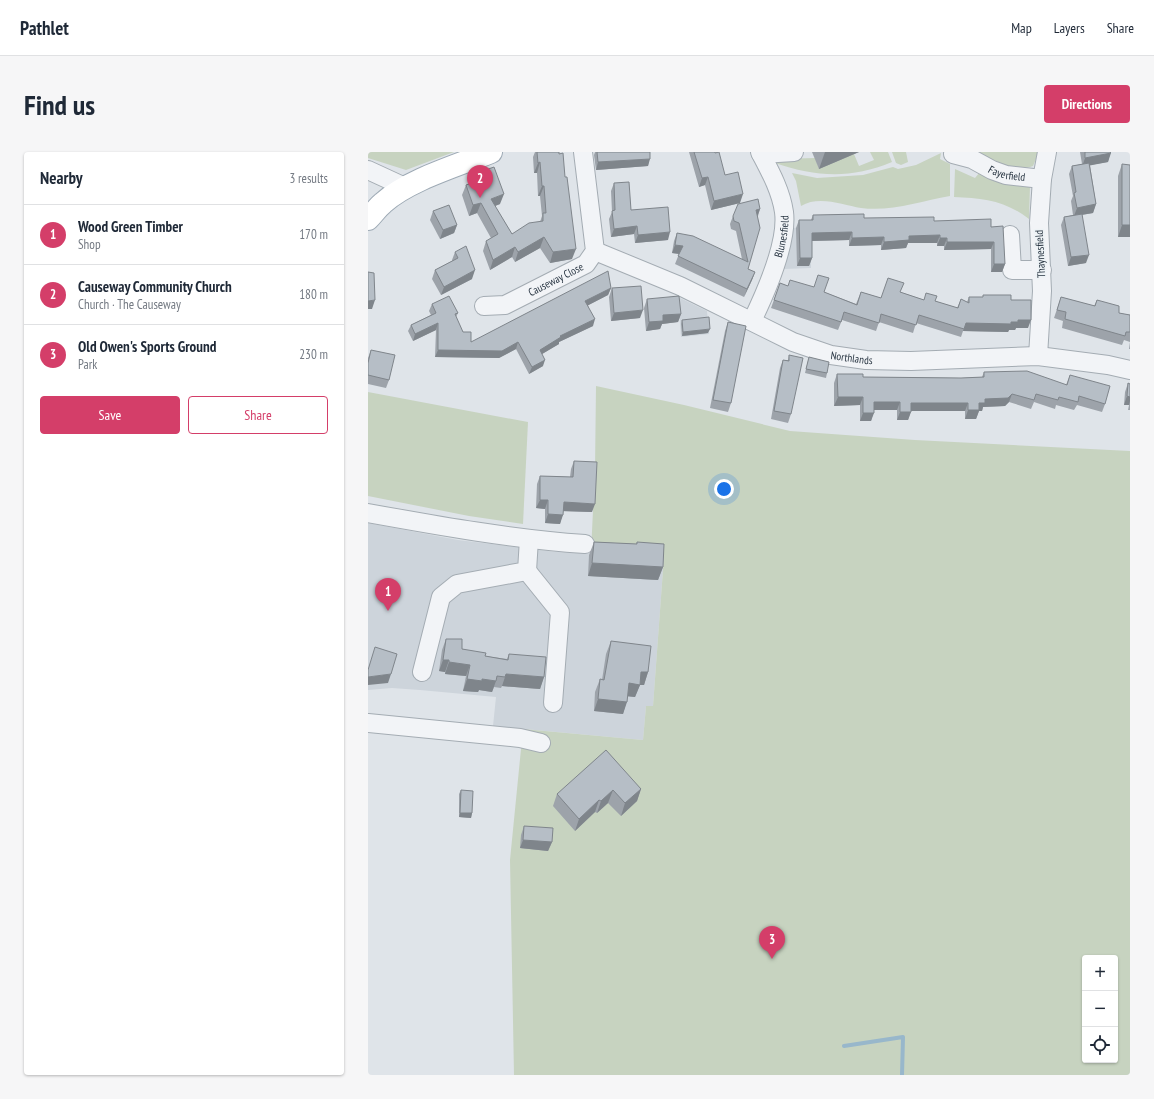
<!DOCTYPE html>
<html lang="en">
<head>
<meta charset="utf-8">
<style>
  body { margin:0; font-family:"PT Sans Narrow",sans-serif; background:#f6f6f7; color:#1f2937 }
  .controls { position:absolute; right:12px; bottom:12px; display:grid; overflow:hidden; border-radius:4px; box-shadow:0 1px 3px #0004 }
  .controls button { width:36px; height:36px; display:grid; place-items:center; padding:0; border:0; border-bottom:1px solid #e0e1e3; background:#fff; color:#1f2937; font:20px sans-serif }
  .you { position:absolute; left:356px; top:337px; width:14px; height:14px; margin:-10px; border:3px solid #fff; border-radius:50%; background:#1a73e8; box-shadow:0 0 0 6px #1a73e833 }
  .badge { display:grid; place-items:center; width:26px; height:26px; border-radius:50%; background:#d43e69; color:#fff; font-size:13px; font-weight:700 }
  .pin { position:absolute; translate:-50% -33px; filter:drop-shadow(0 1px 2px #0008) }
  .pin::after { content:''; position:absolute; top:21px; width:14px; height:12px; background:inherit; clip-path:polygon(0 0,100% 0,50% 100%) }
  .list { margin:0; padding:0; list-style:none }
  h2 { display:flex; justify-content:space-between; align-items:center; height:52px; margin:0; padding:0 16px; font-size:17px }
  h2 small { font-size:13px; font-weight:400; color:#747a83 }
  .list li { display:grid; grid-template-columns:26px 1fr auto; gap:12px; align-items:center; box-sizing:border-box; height:60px; padding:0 16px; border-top:1px solid #e0e1e3 }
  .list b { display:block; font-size:15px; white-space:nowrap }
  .list p { margin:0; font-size:13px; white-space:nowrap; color:#747a83 }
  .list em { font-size:13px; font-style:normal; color:#747a83 }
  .actions { display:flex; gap:8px; padding:12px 16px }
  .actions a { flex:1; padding:9px 0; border:1px solid #d43e69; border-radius:4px; text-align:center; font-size:14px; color:#d43e69 }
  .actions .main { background:#d43e69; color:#fff }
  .icon { flex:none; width:22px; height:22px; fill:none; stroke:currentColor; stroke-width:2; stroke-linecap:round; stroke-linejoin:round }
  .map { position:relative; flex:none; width:762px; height:923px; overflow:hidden; border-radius:4px }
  header { display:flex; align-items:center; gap:24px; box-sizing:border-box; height:56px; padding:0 20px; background:#fff; border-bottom:1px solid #e0e1e3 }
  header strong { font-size:19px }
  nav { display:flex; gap:22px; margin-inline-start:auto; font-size:14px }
  .intro { display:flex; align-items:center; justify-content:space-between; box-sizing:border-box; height:96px; padding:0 24px }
  h1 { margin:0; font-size:28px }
  .button { padding:10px 18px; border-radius:4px; background:#d43e69; color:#fff; font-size:14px; font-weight:700 }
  main { display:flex; gap:24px; padding:0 24px }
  aside { flex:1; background:#fff; border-radius:4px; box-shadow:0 1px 3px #0004 }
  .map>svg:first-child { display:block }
</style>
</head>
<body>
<header>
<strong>Pathlet</strong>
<nav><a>Map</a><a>Layers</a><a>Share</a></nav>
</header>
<div class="intro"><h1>Find us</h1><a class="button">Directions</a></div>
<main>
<aside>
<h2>Nearby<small>3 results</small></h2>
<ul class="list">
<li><span class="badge">1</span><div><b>Wood Green Timber</b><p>Shop</p></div><em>170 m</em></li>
<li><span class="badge">2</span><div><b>Causeway Community Church</b><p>Church · The Causeway</p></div><em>180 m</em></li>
<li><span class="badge">3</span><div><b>Old Owen's Sports Ground</b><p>Park</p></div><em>230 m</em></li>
</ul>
<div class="actions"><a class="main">Save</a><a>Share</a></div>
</aside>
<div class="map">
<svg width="762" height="923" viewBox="0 0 762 923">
  <rect width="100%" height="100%" fill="#dfe4e9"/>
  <g fill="#cdd4db">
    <path d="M442 75 443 116 416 117 422 76Z"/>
    <path d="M310 145 339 159 341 182 313 185Z"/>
    <path d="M0 371 90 388 188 400 296 404 285 554H278L275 588 125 574 128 545 52 538 24 536 0 538Z"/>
  </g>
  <g fill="#c7d3c0" fill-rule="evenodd">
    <path d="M0 0H86L38 18 0 6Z"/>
    <path d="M502 0H520L524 10C483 27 448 25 407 11L409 7 447 6 451 16 486 2 491 14 506 8Z"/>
    <path d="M524 0H538L540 10 533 13 528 11Z"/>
    <path d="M610 0H671L665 14C649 20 622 12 610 0Z"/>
    <path d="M573 1 572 7 582 12V44C553 49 523 60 493 56 475 53 451 43 433 54L428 29 424 21 449 26 495 23 525 15 530 17 548 13Z"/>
    <path d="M587 17 607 26 612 20 657 31 662 35 661 67C638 49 615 46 586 45Z"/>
    <path d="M228 234 316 253 422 279 547 288 762 299V923H146L142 708 155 577 275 588 278 554H285L296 404 223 400 227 317ZM717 806H747V908H717Z"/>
    <path d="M0 240 160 270 155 372 101 364 0 344Z"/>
  </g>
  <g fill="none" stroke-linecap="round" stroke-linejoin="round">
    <path stroke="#98b7cb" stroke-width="4" d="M476 894 535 885 534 923"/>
    <defs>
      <g id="minor">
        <path d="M393 2 426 0"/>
        <path id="s1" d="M585 2 604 7 624 18 638 23 674 27"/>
        <path d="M0 18 39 36"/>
        <path d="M642 83 644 118H674"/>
        <path id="s2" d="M227 99 312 134 425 190 463 203 498 208 543 209 670 204 740 213 762 218"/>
        <path id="s3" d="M116 154 137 153 218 112 227 99 215 0"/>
        <path id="s4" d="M384 169C397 142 420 90 416 60 413 39 402 19 392 0"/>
        <path d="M670 204 674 139 671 71 674 27 679 0"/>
        <path d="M0 361C72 374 144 387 217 392"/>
        <path d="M159 419 192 460 185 551"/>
        <path d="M54 520 73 445 89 432 159 419 161 387"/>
        <path d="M0 571 152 586 173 591"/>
      </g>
      <path id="major" d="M0 67C5 62 9 56 15 51 40 28 91 13 123 0"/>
    </defs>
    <use href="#minor" stroke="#a4acb3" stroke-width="20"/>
    <use href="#major" stroke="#9eaab5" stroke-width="24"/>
    <use href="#minor" stroke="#f2f4f7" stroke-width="18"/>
    <use href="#major" stroke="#fff" stroke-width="22"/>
  </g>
  <g fill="#9da3aa">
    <path d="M167 0H191L204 107 182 111 172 96 147 110 144 105 122 118 115 99 118 89 123 86 109 61 101 64 94 43 98 33 106 30 109 21 132 52 127 54 144 82 172 70 174 64 172 44H170L169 21H166L165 5Z"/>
    <path d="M227 0H282L280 14 228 18 226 3Z"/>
    <path d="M321 0H347L357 23 372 51 343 58 337 33 331 35Z"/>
    <path d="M444 0H491L451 17Z"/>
    <path d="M712 0H742L740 10 722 13 728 52 725 61 714 63 718 111 700 114 693 73 696 65 705 63 703 49 705 44 701 22 704 14 714 12Z"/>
    <path d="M754 12 762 85H750V24Z"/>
    <path d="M246 31 263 58 300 88 267 91 266 82 243 85 241 67 244 60 243 39Z"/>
    <path d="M392 57 390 64 380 117 387 120 384 128 376 145 307 112 311 102 304 101 306 89 309 81 374 107 368 79 363 77 362 72 365 64Z"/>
    <path d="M65 59 89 73 86 81 72 87 62 68Z"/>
    <path d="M445 63 496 66 566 69 623 75 637 112 634 120H623V97L576 98V94H569V91H540L538 96 513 98V93L481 94V88L444 89V106L441 114H429L428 76 431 68H443Z"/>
    <path d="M87 100 104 127 73 143 64 127 67 118 84 109V108Z"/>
    <path d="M412 131 420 134 456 140 488 152 493 140 513 146 532 140 556 148 567 149 589 156 593 147 599 150 601 145H615V143L643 148 660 176H648L647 178H641L640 180 595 179 593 185 548 171 545 181 511 170 508 179 474 168 470 178 403 156Z"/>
    <path d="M243 136 240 143 220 153 225 174 191 190V192L174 202 175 214 161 222 148 197 131 206 67 205 68 178 45 189 40 179 43 173 63 163 61 159 64 152 90 161 88 165 95 180 103 190Z"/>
    <path d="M244 136 272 166 243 169 241 145Z"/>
    <path d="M693 145 726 154 729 148 751 161 762 163V197H761L762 190 756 188 754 193 694 176 695 169 686 166Z"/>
    <path d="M279 147 313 162 310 170 294 172 292 177 278 179 276 156Z"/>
    <path d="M314 168 340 181 314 184 313 172Z"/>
    <path d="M360 170 363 251 360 260 342 256 357 179Z"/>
    <path d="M3 198 21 228 18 236 0 232V206Z"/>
    <path d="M421 203 423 262 420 271 403 267 412 216 415 208H420Z"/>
    <path d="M441 205 459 221 458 226 437 221Z"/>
    <path d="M616 220 698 233 702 223 737 252 734 260 709 253 706 258 688 253 687 257 666 250 663 257 641 250 637 254 615 255 614 259H611L608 267H597V259H543L540 268H529V258H506L503 269H492V253L466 254V231L469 222 495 225 593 226 614 225Z"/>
    <path d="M760 231 762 232V258H760L761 253H756L757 240Z"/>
    <path d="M206 309 224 360 195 359 192 372 177 371V357L168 356 169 332 172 324 202 325 203 317Z"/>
    <path d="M226 390 268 392 269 390 295 415 290 428 220 424 221 403Z"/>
    <path d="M78 487 94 497 117 504 139 507 141 502 176 525 172 537 134 534 133 536 126 535 124 540 111 538 110 540 95 539 98 524 77 522V520L71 519 74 498Z"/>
    <path d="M243 489 280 520 276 533H272L267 545 260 544 255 562 226 559 227 540 232 527 234 528 238 502Z"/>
    <path d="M273 637 269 649 253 664 240 651 229 661 227 660 207 679 185 654 189 642Z"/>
    <path d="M93 638 104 661 103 666 91 665V642Z"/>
    <path d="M156 674 184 690 180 699 152 696 153 683Z"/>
  </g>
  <g fill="#7f858b">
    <path d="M457 0H491L451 17Z"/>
    <path d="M743 1 740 10 714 15 717 6Z"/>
    <path d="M282 7 280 14 228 18 230 10Z"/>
    <path d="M172 10 169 21H166L170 11Z"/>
    <path d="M340 25 337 33 331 35 334 26Z"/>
    <path d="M174 34H176L172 44H170Z"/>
    <path d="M136 42 132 52 119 57 123 47Z"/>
    <path d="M375 42 372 51 343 58 346 49Z"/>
    <path d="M113 51 109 61 101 64 105 53Z"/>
    <path d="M728 52 725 61 706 64 709 56Z"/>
    <path d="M392 57 389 65 388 58Z"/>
    <path d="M89 73 86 81 72 87 75 78Z"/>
    <path d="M754 73H762V85H750Z"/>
    <path d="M269 74 266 82 243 85 246 77Z"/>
    <path d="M302 80 300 88 267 91 270 83Z"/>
    <path d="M484 80 481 88 441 89 444 81Z"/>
    <path d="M572 83 569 91H540L538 96 513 98 516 90 541 84Z"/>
    <path d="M176 85 172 96 147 110 150 100Z"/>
    <path d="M516 85 513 93 481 94 484 86Z"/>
    <path d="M572 86H579L576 94H569Z"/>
    <path d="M579 90H626L623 97 576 98Z"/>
    <path d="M307 93 315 94 312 102 304 101Z"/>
    <path d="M147 95 144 105 122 118 125 108Z"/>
    <path d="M208 97 204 107 182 111 185 100Z"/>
    <path d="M721 103 718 111 700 114 703 105Z"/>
    <path d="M432 106H444L441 114H429Z"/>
    <path d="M626 112H637L634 120H623Z"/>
    <path d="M107 118 104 127 73 143 76 135Z"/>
    <path d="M387 120 384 128 376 145 379 137Z"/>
    <path d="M243 136 240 143 215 156 217 149Z"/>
    <path d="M7 148 4 157H0V149Z"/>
    <path d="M275 158 272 166 243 169 246 161Z"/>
    <path d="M313 162 310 170 294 172 292 177 278 179 281 170 295 163Z"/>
    <path d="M227 167 225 174 191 190V192L169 205 172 198 192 184Z"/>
    <path d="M650 168H663L660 176H648L647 178H641L640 180 595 179 598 171 643 170Z"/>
    <path d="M70 171 68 178 45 189 47 182Z"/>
    <path d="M342 177 340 181 314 184 315 180Z"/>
    <path d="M150 190 148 197 131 206 67 205 70 198Z"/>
    <path d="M177 208 175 214 161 222 164 215Z"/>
    <path d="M644 242 641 250 637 254 615 255 614 259H611L608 267H597L600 258 617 247Z"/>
    <path d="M759 244 762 245V249L761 253H756Z"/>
    <path d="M470 245H495L492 253 466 254Z"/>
    <path d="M506 250H532L529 258H503Z"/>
    <path d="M543 251H600L597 259H540Z"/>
    <path d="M532 260H543L540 268H529Z"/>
    <path d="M495 261H506L503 269H492Z"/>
    <path d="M172 348H180L177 357 168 356Z"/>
    <path d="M196 350 227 352 224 360 192 359Z"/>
    <path d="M180 362 195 363 192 372 177 371Z"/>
    <path d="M224 411 295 415 290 428 220 424Z"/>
    <path d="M75 508H81L77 520 71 519Z"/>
    <path d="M81 510 102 513 98 524 77 522Z"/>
    <path d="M273 520H280L276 533H272L267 545 256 544 261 531Z"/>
    <path d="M23 522 20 531 0 533V525Z"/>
    <path d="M138 522 176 525 172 537 134 534Z"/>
    <path d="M99 527H114L128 529 124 540 111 538 110 540 95 539Z"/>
    <path d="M230 547 259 550 255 562 226 559Z"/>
    <path d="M273 637 269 649 253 664 257 651Z"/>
    <path d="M245 638 240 651 229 661 233 649Z"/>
    <path d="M231 648 227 660 207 679 211 667Z"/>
    <path d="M92 661H104L103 666 91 665Z"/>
    <path d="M155 688 184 690 180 699 152 696Z"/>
  </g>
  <g fill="#b6bec6" stroke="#7f858b">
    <path d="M169 0H191V2L195 1 197 25H199L208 97 185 100 176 85 150 100 147 95 125 108 118 89 130 82 113 51 105 53 98 33 112 28 109 21 126 15 136 42 123 47 144 82 161 71 175 69V61H178L176 34H174L172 10 170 11Z"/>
    <path d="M229 0H282V7L230 10Z"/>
    <path d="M326 0H347V1L351 0 357 23 370 20 375 42 346 49 340 25 334 26Z"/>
    <path d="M717 0H742L743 1 717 6Z"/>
    <path d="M721 11 728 52 709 56 706 41 708 40 704 14Z"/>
    <path d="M754 12 762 13V73H754Z"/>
    <path d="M261 30 263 58 300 55 302 80 270 83 269 74 246 77 244 59 247 58 246 31Z"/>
    <path d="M390 47 392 57 388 58 392 76 380 117 387 120 379 137 310 104 315 94 307 93 309 81 325 84 380 110 371 71 366 69 365 64 370 52Z"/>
    <path d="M81 53 89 73 75 78 65 59Z"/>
    <path d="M496 62V66L566 65V69L623 67V75L635 74 637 112H626V90H579V86H572V83L541 84V88L516 90V85L484 86V80L444 81V106H432L431 68H445V63Z"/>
    <path d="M714 62 721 103 703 105 696 65Z"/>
    <path d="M98 94 107 118 76 135 67 118 90 106 87 100Z"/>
    <path d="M240 119 243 136 217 149 227 167 192 184 193 185 172 198 177 208 164 215 150 190 134 199 70 198V171L47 182 43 173 68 161 64 152 81 144 90 161 87 162 95 180H103V190Z"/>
    <path d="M0 120 6 121 7 148 0 149Z"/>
    <path d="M450 123 461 126 456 140 489 153 493 140 513 146 520 126 536 131 532 140 556 148 558 141 569 144 567 149 590 156 593 147 601 151V145H615V143H643V148H663V168H650V170H643V172L598 171 596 177 551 163 548 173 513 162 511 171 476 160 473 170 406 148 412 131 420 134 422 128 446 135Z"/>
    <path d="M273 134 275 158 246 161 244 136Z"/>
    <path d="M311 144 313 162 295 163V169L281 170 279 147Z"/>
    <path d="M693 145 727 154 729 148 751 154V161L762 163V180H758L757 184 697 167 698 160 689 158Z"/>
    <path d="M341 165 342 177 315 180 314 168Z"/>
    <path d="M360 170 378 174 363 251 345 248Z"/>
    <path d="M3 198 27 203 21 228 0 223V211Z"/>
    <path d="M421 203 435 206 423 262 406 259 415 208 421 209Z"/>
    <path d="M441 205 461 210 459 221 438 217Z"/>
    <path d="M659 219 699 233 702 223 742 234 737 252 711 244 710 250 691 245 690 248 668 242 666 248 644 242 640 246 617 247V251H611V258H600V251H543V260H532V250H506V261H495V245H470L469 222H495V225L593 226 616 225V220Z"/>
    <path d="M760 231 762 232V245L759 244Z"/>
    <path d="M206 309 229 310 227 352 196 350 195 363 180 362V348H172V324L205 325Z"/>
    <path d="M226 390 269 392V390L296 392 295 415 224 411Z"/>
    <path d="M78 487H94V497L118 501 117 504 140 508 141 502 178 505 176 525 138 522 137 525 129 524 128 529 114 527V529L99 527 102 513 81 510V508H75Z"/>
    <path d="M243 489 283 494 280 520H273L272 533 261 531 259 550 230 547 232 527 236 528Z"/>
    <path d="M7 495 29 502 23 522 0 525V518Z"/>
    <path d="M238 598 273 637 257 651 245 638 233 649 231 648 211 667 189 642Z"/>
    <path d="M93 638 105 639 104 661H92Z"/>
    <path d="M156 674 185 676 184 690 155 688Z"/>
  </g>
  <g text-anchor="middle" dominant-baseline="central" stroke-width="3.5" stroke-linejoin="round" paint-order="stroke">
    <g font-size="11" fill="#273441" stroke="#eef3f6">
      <text stroke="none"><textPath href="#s1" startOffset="58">Fayerfield</textPath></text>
      <text stroke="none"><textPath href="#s4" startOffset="90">Blunesfield</textPath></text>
      <text transform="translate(672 102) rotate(-93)">Thaynesfield</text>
      <text stroke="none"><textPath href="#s3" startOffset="78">Causeway Close</textPath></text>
      <text stroke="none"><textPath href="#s2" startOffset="279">Northlands</textPath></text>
    </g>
  </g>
</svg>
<div class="controls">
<button>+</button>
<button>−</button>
<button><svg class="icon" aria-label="locate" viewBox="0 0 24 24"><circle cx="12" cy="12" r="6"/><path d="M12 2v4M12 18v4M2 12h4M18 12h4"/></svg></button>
</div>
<div class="you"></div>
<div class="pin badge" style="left:20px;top:459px">1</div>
<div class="pin badge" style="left:112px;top:46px">2</div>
<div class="pin badge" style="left:404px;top:807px">3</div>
</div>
</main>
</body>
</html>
